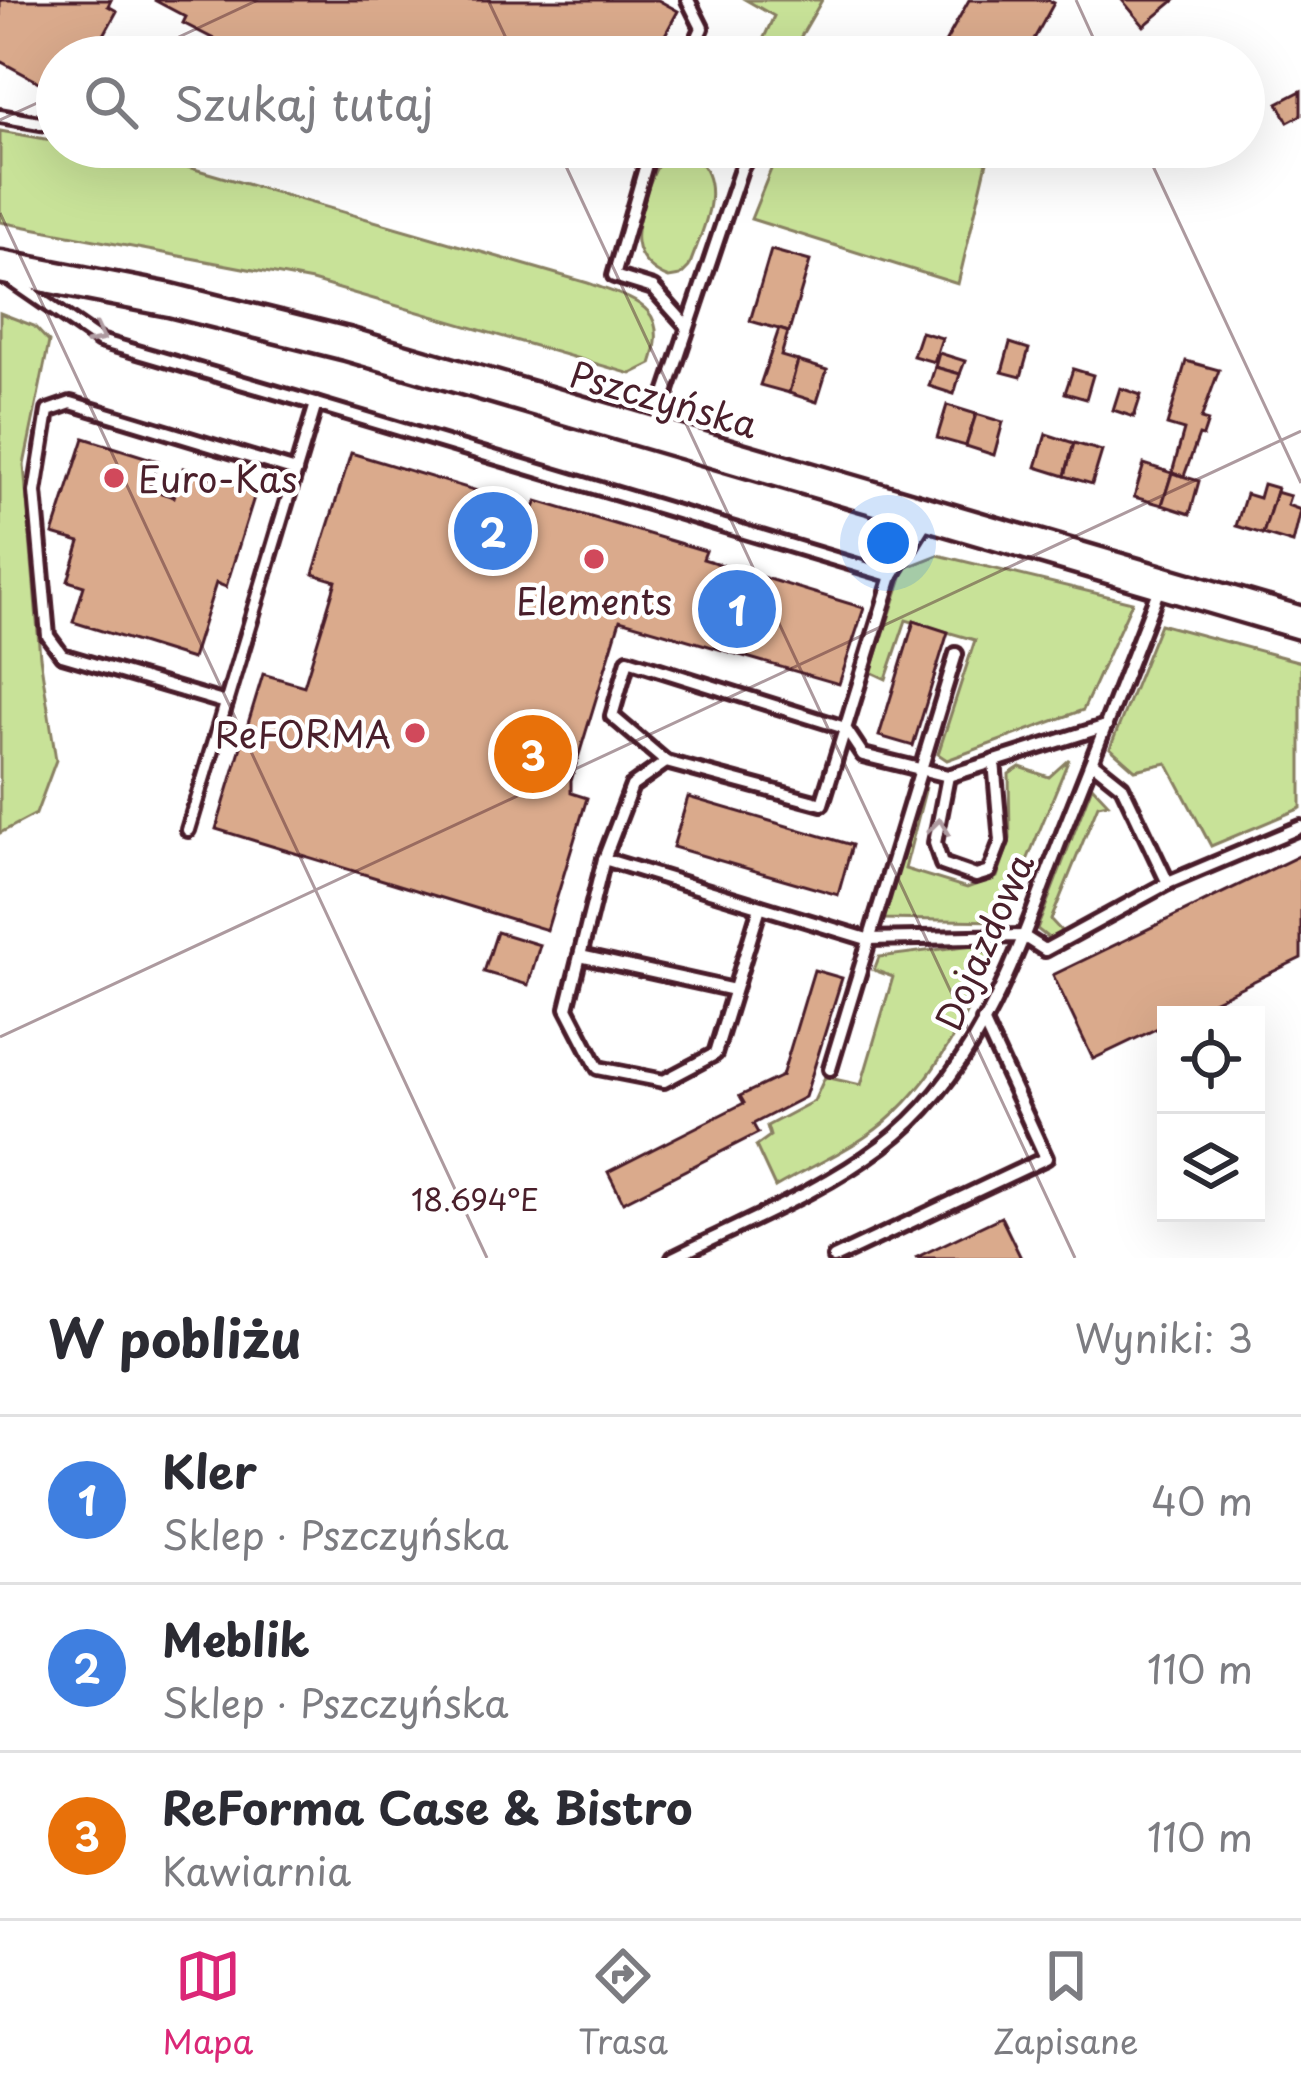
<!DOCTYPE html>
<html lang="pl">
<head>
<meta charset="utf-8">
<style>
  body { margin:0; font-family:"Playpen Sans",sans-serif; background:#f2f2f3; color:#2b2b33 }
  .controls { position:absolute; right:36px; bottom:36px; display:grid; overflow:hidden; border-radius:0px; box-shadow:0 12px 48px #0002 }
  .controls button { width:108px; height:108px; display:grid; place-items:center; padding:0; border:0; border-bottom:3px solid #e1e1e2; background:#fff; color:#2b2b33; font:60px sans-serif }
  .you { position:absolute; left:888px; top:543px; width:42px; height:42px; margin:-30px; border:9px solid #fff; border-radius:50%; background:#1a73e8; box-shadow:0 0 0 18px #1a73e833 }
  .badge { display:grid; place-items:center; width:78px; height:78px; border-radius:50%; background:#db2777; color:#fff; font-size:39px; font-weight:700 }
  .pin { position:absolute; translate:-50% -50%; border:6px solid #fff; box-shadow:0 3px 12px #0006 }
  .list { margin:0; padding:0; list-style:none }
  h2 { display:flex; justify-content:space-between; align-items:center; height:156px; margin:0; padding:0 48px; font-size:51px }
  h2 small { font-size:39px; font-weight:400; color:#7c7c81 }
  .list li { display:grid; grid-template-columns:78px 1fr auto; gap:36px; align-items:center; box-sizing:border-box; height:168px; padding:0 48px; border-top:3px solid #e1e1e2 }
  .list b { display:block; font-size:45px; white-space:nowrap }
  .list p { margin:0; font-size:39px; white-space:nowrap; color:#7c7c81 }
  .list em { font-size:39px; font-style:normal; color:#7c7c81 }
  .icon { flex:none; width:66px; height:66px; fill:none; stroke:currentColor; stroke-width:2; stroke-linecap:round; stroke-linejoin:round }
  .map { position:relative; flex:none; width:1301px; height:1258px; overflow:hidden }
  .search { position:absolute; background:#fff; box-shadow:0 12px 48px #0002; left:36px; right:36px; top:36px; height:132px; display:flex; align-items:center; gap:30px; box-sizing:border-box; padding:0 42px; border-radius:66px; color:#7c7c81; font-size:45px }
  .sheet { height:660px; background:#fff }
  nav { display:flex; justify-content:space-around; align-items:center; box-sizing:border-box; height:168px; border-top:3px solid #e1e1e2; background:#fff; font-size:33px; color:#7c7c81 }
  nav a { display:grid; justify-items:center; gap:6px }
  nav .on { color:#db2777 }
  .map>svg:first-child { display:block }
</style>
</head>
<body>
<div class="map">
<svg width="1301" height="1258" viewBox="0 0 1301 1258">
  <rect width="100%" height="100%" fill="#fff"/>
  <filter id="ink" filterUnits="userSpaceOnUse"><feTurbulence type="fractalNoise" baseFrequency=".00833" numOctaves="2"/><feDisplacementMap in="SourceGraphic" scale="24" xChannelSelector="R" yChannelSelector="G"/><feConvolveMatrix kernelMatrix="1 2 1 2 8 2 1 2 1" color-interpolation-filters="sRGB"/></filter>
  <g filter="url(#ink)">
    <g fill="#c8e298" stroke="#898062" stroke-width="3">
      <path d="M746 0H822L789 57H755L774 16Z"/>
      <path d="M0 131 57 141V147H96L146 155 588 283C634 300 671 305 651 364L631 374 312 281 0 222Z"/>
      <path d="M780 147H935L987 162 958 284 751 219Z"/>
      <path d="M671 150C682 150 688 150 697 159 727 189 700 234 689 267L680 276 669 278C653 272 639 260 637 242 634 221 654 160 671 150Z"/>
      <path d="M0 313 34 326 49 342 24 465 40 657 56 760 36 814 0 833Z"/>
      <path d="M938 555 1132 602 1083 710 947 760 938 754 975 640 906 620 886 679 871 672 905 568Z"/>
      <path d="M1160 624 1301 662V808L1211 846 1167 763 1135 770 1110 748Z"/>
      <path d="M1069 759 1002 921 882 919 926 787 905 869 967 888 997 877 1010 839 1009 774 1020 767 1049 777Z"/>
      <path d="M1092 786 1108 803 1098 805 1051 920 1063 933 1056 944 1037 929Z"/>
      <path d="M973 945 989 955C968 1022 925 1097 865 1137 837 1156 804 1170 775 1187L756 1146 770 1136 767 1126 814 1101 825 1077 861 1085 893 977 874 970 879 957Z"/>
    </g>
    <g fill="#daaa8c" stroke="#4a1f2b" stroke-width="3">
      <path d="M0 0H111L108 6 117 11 92 57H57V92L0 61Z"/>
      <path d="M154 0H658L678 11 653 57H249L183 23 186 17Z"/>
      <path d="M969 0H1048L1054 3 1024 57H937Z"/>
      <path d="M1122 0H1175L1144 26Z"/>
      <path d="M1301 91V115L1288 122 1278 103Z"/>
      <path d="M771 250 810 261 789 332 750 321Z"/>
      <path d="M779 329 788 332 781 356 798 361 789 393 760 385Z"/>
      <path d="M921 332 942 338 934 362 913 356Z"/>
      <path d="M1010 343 1029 349 1021 377 1002 372Z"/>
      <path d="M939 353 965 361 960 374 935 367Z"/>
      <path d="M798 361 827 370 817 402 789 393Z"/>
      <path d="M1186 361 1219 370 1201 419 1208 421 1203 436 1199 435 1184 476 1172 473 1184 430 1167 425Z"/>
      <path d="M935 367 960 374 954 394 929 386Z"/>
      <path d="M1073 369 1093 375 1086 399 1065 393Z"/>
      <path d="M1120 388 1141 395 1134 417 1113 410Z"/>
      <path d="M947 405 976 414 966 446 937 438Z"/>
      <path d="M976 414 1003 422 994 455 966 446Z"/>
      <path d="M1046 434 1074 443 1065 476 1036 467Z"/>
      <path d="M84 438 158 461 149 489 174 497 183 468 256 491 226 587 216 583 192 659 73 622 84 586 68 581 80 542 53 534Z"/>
      <path d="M1074 443 1102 451 1092 484 1065 476Z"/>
      <path d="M351 453 534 508 537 501 706 551 703 559 864 608 839 684 620 620 571 781V793L587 798 547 930 216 829 263 674 304 686 336 581 313 574Z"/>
      <path d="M1144 464 1172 473 1162 505 1134 497Z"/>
      <path d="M1172 473 1199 481 1190 514 1162 505Z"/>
      <path d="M1263 484 1277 488 1263 534 1236 526 1246 494 1259 498Z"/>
      <path d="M1276 492 1290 496 1287 505 1301 510 1293 543 1263 534Z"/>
      <path d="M914 621 948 632 913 746 879 736Z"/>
      <path d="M688 797 852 845 838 895 673 847Z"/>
      <path d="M1301 855V958L1184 1015H1166V1024L1093 1059 1053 975Z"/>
      <path d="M497 932 540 945 528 985 484 972Z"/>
      <path d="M814 970 842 978 805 1097 753 1124 758 1133 623 1202 608 1172 744 1103 740 1096 782 1076Z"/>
      <path d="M1001 1217 1021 1258H915Z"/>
    </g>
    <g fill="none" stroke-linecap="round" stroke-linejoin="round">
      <defs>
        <g id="service">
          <path d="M688 0 702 28 689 57"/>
          <path d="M0 116 57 126"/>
          <path d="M651 147 614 276 653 288 686 325"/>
          <path d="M13 281 100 341 316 404"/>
          <path d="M653 432 741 169 753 147"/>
          <path d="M928 518 892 576 822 804 666 762 612 716 628 660 845 728 863 755 948 776 1106 726"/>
          <path d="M226 703 62 655 48 636 35 492 48 411 71 403 296 471"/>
          <path d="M666 762 632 786 604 859 567 1008 598 1068 664 1081 715 1054 760 907"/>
          <path d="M948 776 935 843 942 864 976 876 989 872 1001 841 994 761"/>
          <path d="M188 830 316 404 892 576"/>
          <path d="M604 859 867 939 1023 936 1045 950 1168 883 1122 786 1092 762"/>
          <path d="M1168 883 1301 827"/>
          <path d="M580 956 734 990"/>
          <path d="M830 1069 956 654"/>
          <path d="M673 1258C742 1223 820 1193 882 1146 982 1071 1020 944 1063 833 1096 751 1128 668 1160 586"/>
          <path d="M834 1258 1046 1158 983 1021"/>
        </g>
        <path id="secondary" d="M0 267 170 300 347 344 1301 623"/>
      </defs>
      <use href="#service" stroke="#4a1f2b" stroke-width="20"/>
      <use href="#secondary" stroke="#4a1f2b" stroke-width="39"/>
      <use href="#service" stroke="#fff" stroke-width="10"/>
      <use href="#secondary" stroke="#fff" stroke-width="30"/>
    </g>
    <defs><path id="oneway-chevron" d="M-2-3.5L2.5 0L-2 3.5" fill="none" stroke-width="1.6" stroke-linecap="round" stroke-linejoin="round" transform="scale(3)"/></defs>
    <g stroke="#ae9aa0">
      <use href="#oneway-chevron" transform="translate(97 336) rotate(27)"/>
      <use href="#oneway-chevron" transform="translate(939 827) rotate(-83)"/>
    </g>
  </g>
  <path fill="none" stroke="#4a1f2b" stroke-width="3" stroke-opacity="0.45" d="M488 0 515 57M1076 0 1102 57M136 57 258 0M0 120 57 94M557 147 1075 1258M1144 147 1301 483M0 213 487 1258M0 1037 1301 431"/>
  <g fill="#d1495b" stroke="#fff" stroke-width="4.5">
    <circle cx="114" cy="478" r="12"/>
    <circle cx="594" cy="559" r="12"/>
    <circle cx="415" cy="733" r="12"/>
  </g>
  <g text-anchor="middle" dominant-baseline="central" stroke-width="9" stroke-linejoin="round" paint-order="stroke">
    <g font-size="36" fill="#4a1f2b" stroke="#fff">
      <text transform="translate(664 398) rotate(16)">Pszczyńska</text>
      <text transform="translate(983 941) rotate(-66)">Dojazdowa</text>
    </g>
    <g font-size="36" fill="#4a1f2b" stroke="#fff" text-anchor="start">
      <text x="138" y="478">Euro-Kas</text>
      <text x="594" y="600" text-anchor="middle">Elements</text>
      <text x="391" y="733" text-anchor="end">ReFORMA</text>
    </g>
  </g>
  <g font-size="30" text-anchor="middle" fill="#4a1f2b" stroke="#fff" stroke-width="9" stroke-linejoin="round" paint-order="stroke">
    <text x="475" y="1211">18.694°E</text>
  </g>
</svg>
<div class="controls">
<button><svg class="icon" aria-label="locate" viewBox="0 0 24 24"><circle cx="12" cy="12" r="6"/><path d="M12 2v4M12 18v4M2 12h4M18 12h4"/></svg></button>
<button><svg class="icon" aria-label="layers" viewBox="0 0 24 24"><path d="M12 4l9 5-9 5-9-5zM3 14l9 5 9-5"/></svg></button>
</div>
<div class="you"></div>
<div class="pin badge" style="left:737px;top:609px;background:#3f7fe0">1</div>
<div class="pin badge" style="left:493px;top:531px;background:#3f7fe0">2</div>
<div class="pin badge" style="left:533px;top:754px;background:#e8710a">3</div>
<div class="search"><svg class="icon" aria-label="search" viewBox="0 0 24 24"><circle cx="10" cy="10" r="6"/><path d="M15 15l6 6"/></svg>Szukaj tutaj</div>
</div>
<section class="sheet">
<h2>W pobliżu<small>Wyniki: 3</small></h2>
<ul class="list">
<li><span class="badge" style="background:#3f7fe0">1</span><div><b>Kler</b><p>Sklep · Pszczyńska</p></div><em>40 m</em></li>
<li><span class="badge" style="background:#3f7fe0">2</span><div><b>Meblik</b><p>Sklep · Pszczyńska</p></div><em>110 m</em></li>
<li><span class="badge" style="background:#e8710a">3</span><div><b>ReForma Case &amp; Bistro</b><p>Kawiarnia</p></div><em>110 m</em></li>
</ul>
</section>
<nav>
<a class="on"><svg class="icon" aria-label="map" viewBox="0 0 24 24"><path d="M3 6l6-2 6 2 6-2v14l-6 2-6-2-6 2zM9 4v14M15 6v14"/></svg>Mapa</a>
<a><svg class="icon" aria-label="directions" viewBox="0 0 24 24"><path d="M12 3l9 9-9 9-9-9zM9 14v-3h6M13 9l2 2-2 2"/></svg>Trasa</a>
<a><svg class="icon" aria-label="saved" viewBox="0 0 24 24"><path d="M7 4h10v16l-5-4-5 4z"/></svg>Zapisane</a>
</nav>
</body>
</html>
